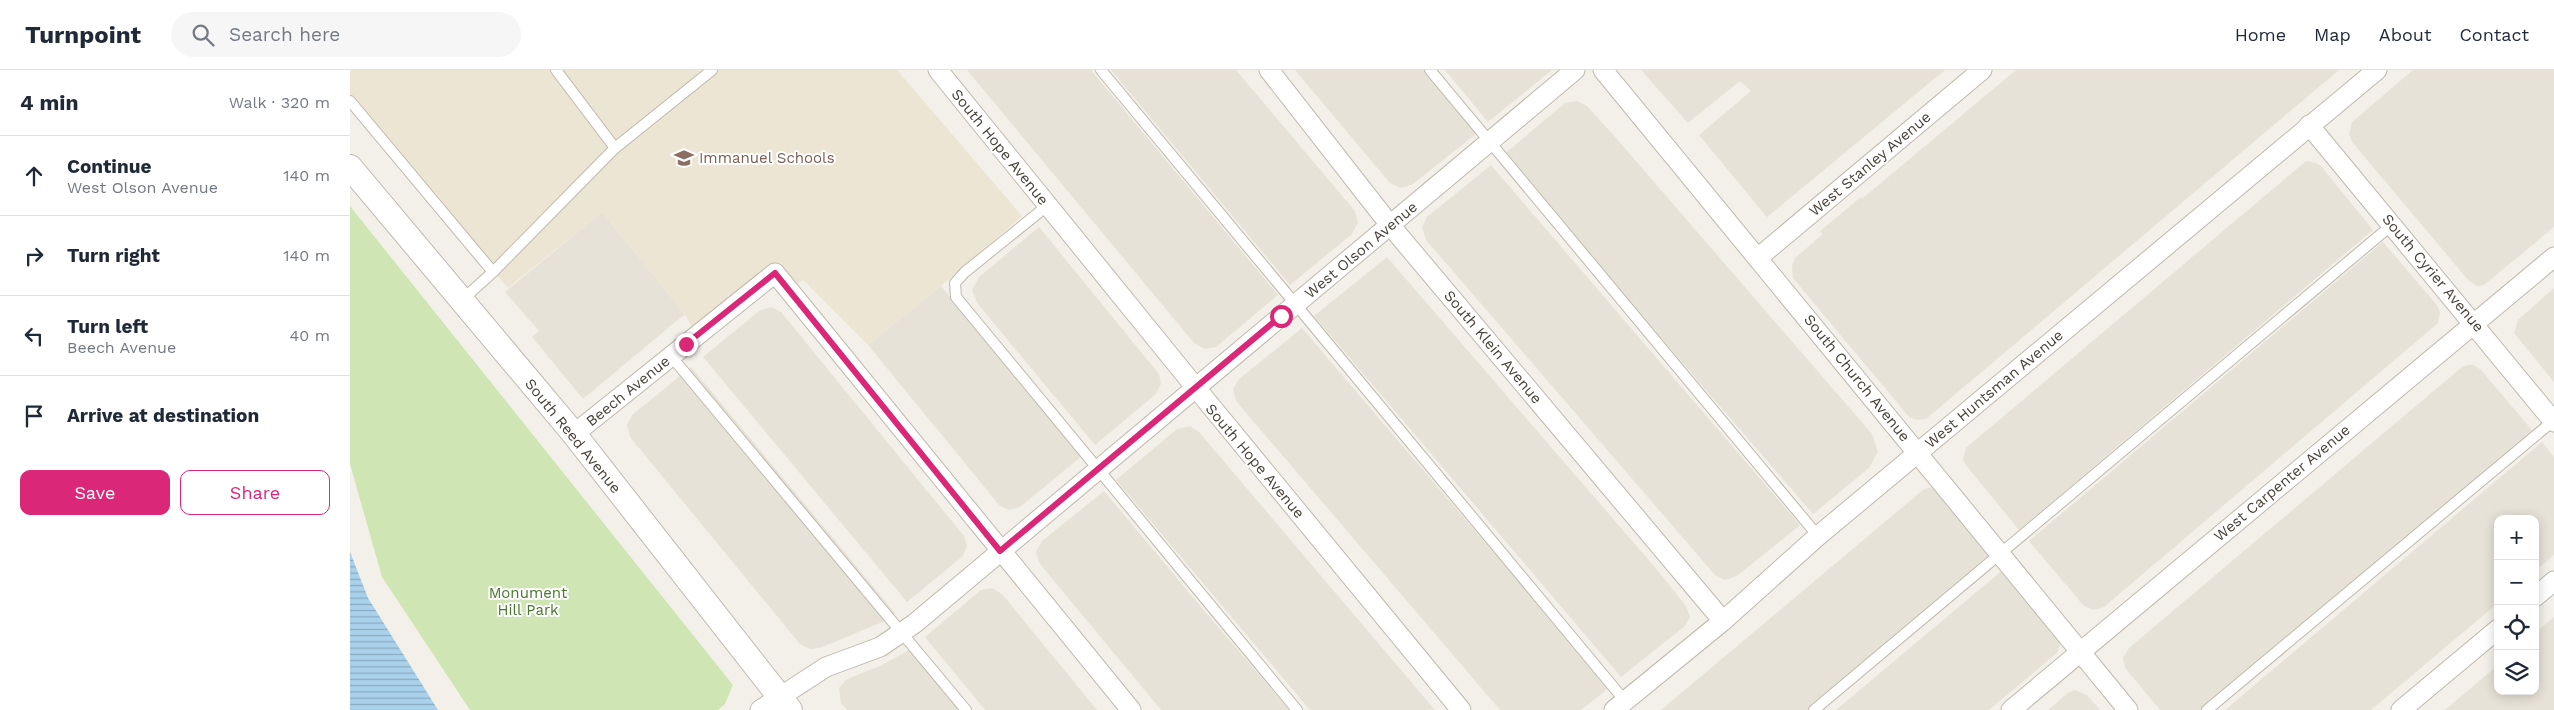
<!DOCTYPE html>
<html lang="en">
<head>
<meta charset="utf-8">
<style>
  body { margin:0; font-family:"Work Sans",sans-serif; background:#f6f6f7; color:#1f2937 }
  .controls { position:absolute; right:15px; bottom:15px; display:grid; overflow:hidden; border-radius:10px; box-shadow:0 2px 12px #0003 }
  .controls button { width:45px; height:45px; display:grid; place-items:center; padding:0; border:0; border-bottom:1px solid #e0e1e3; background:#fff; color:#1f2937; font:25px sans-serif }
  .stop { position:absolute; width:15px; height:15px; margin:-11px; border:4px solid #db2777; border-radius:50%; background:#fff }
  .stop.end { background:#db2777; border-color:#fff; box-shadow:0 1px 5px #0008 }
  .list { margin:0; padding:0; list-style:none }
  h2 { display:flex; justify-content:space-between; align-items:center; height:65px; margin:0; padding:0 20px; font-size:21px }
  h2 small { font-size:16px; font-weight:400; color:#747a83 }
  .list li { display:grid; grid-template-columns:32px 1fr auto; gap:15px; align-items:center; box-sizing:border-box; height:80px; padding:0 20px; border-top:1px solid #e0e1e3 }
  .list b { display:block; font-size:19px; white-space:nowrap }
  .list p { margin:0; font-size:16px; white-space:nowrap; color:#747a83 }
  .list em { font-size:16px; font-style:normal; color:#747a83 }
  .actions { display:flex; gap:10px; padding:15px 20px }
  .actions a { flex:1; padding:11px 0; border:1px solid #db2777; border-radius:10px; text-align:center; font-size:18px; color:#db2777 }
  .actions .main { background:#db2777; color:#fff }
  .icon { flex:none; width:28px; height:28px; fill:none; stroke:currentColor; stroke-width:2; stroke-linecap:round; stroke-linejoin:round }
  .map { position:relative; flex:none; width:2204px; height:640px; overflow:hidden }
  header { display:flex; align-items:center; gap:30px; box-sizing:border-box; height:70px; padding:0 25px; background:#fff; border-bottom:1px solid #e0e1e3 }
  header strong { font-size:24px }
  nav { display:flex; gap:28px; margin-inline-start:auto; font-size:18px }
  .search { width:350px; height:45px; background:#f6f6f7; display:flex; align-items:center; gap:12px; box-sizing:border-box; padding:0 18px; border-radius:28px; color:#747a83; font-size:19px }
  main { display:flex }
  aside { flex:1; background:#fff }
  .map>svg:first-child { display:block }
</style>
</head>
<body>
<header>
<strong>Turnpoint</strong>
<div class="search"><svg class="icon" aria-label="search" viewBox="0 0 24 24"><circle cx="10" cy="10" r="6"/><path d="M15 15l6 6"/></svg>Search here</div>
<nav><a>Home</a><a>Map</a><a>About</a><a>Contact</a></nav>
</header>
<main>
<aside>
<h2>4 min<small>Walk · 320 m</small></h2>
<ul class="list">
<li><svg class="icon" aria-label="ahead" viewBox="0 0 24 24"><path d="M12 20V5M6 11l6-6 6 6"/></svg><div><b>Continue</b><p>West Olson Avenue</p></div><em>140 m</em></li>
<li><svg class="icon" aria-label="right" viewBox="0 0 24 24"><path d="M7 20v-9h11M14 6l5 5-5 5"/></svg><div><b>Turn right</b></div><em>140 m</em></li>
<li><svg class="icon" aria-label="left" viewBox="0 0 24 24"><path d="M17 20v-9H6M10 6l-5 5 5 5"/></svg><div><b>Turn left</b><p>Beech Avenue</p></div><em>40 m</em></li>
<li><svg class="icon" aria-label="arrive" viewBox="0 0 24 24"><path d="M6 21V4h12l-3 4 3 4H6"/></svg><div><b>Arrive at destination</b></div></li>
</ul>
<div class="actions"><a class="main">Save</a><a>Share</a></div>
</aside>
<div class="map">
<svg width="2204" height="640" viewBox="0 0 2204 640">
  <defs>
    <pattern id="water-rules" width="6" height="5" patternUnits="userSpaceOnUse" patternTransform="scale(1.25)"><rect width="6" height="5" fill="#a9d1ec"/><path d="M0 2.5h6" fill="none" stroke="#8babc0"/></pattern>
  </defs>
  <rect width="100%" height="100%" fill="#f3f0e9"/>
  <g fill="#e7e2d7">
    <path d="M617 0H741L928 225 866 277 855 279 844 273Z"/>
    <path d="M761 0H886L1005 141 1008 153 1002 164 940 215Z"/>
    <path d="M945 0H1074L1127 63 1063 114 1051 118 1040 113Z"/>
    <path d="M1095 0H1202L1138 52Z"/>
    <path d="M1291 0H1595L1417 147 1349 65 1401 21 1390 11 1338 53Z"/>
    <path d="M1666 0H1989L1608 322 1576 349 1567 350 1559 347 1443 208 1442 195 1445 188 1473 164 1470 161 1511 127 1513 128Z"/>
    <path d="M2063 0H2204V157L2134 215 2128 216 2119 211 2002 72 1999 64 2002 52Z"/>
    <path d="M1227 31 1237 36 1266 68 1522 364 1528 382 1519 398 1463 444 1153 85 1215 33Z"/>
    <path d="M1956 91 1966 93 1971 96 2023 160 1669 460 1615 394 1613 389 1616 378Z"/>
    <path d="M1141 95 1450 455 1387 506 1375 510 1365 505 1076 170 1072 157 1077 147Z"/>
    <path d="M252 142 335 244 233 329 182 267 189 261 155 222Z"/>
    <path d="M689 157 809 304 811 314 806 324 745 375 627 233 622 220 629 207Z"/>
    <path d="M2033 172 2087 235 2090 242 2088 253 1754 537 1744 540 1734 536 1679 471Z"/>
    <path d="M1037 187 1309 502 1336 536 1340 547 1335 556 1271 607 964 246Z"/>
    <path d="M591 216 732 386 670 437 659 440 650 436 518 275Z"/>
    <path d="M2204 218V312L2164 263 2168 250Z"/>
    <path d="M421 237 431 242 614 466 617 476 613 486 557 532 353 287 409 241Z"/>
    <path d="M952 258 1259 618 1231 640H1150L886 331 883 319 889 309Z"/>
    <path d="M2118 295H2124L2131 300 2182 360 1851 640H1810L1775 598 1773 588 1779 578 2112 297Z"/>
    <path d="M341 297 545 543 535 551 470 578 460 579 450 574 280 367 277 355 282 345Z"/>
    <path d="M840 356 849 362 1085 640H960L766 410 827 359Z"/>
    <path d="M2192 372 2204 387V485L2185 501V449H2148V533L2021 640H1875Z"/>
    <path d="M1583 417 1645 486 1463 640H1311L1574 419Z"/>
    <path d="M754 421 857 544 939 640H811L690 494 686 482 692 471Z"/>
    <path d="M1655 498 1712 570 1707 583 1639 640H1486Z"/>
    <path d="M642 518 652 524 747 640H635L575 567 631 520Z"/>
    <path d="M2204 547V640H2095L2148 595V621H2185V563Z"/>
    <path d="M563 578 615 640H497L491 633 489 618 497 609 530 596Z"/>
    <path d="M1725 620 1737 625 1750 640H1698L1719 622Z"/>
  </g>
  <path fill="#ece5d4" d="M0 0H547L672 146 591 216 518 275 453 210 434 225 422 211 348 270 335 244 252 142 158 218 0 34Z"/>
  <path fill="#cfe5b4" d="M0 136 383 615 375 634 368 640H120L32 507 0 394Z"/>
  <path fill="url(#water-rules)" d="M0 482 18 528 88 640H0Z"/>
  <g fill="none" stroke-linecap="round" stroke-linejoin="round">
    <defs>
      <g id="service">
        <path d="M206 0 265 78"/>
        <path d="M751 0 1275 631"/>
        <path d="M1080 0 1468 466"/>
        <path d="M0 31 143 202"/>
        <path d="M697 136 615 202 605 213 606 227 947 640"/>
        <path d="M112 230 143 202 265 78 362 0"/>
        <path d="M321 286 616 640"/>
        <path d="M1464 640 2043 154"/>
        <path d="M1857 640 2203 351"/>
      </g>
      <g id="minor">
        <path d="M588 0 846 318 1111 640"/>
        <path d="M919 0 1040 155 1373 551"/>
        <path d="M1253 0 1778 640"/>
        <path d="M1959 55 2204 352"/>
        <path d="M1409 187 1632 0"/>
        <path d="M224 364 425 203 781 640"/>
        <path d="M2185 527 2204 511"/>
        <path d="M410 640 476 597 530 577 564 554 1225 0"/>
        <path d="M1264 640 1373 551 1468 466 2027 0"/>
        <path d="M1661 640 2204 187"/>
        <path d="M2051 640 2148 559"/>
      </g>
      <path id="tertiary" d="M0 97 224 364 440 640"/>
    </defs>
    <use href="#service" stroke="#bfb8ac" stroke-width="12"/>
    <use href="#minor" stroke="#bfb8ac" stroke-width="21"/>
    <use href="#tertiary" stroke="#bfb8ac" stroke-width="26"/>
    <use href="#service" stroke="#fff" stroke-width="10"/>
    <use href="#minor" stroke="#fff" stroke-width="19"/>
    <use href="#tertiary" stroke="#fff" stroke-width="24"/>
  </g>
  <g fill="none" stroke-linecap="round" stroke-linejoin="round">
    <path stroke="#db2777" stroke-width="6" d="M336 274 425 203 650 481 931 246"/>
  </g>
  <defs>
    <symbol id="school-bare" viewBox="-9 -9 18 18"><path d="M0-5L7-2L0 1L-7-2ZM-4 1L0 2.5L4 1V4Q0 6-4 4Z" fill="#8d6e63" stroke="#fff" stroke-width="2.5" paint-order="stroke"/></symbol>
  </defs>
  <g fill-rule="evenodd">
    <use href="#school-bare" x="320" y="74" width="28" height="28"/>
  </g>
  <g text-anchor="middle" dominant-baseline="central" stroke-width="4" stroke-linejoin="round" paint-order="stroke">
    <g font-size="15" fill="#474138" stroke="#fff">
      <text transform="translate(650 77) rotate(51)">South Hope Avenue</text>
      <text transform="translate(1520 94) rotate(-40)">West Stanley Avenue</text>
      <text transform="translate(1011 180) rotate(-40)">West Olson Avenue</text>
      <text transform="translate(2083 203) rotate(50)">South Cyrier Avenue</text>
      <text transform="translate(1143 277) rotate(50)">South Klein Avenue</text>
      <text transform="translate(1507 308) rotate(51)">South Church Avenue</text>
      <text transform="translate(1644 319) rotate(-40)">West Huntsman Avenue</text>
      <text transform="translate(278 321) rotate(-39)">Beech Avenue</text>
      <text transform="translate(223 366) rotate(51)">South Reed Avenue</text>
      <text transform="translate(905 391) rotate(50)">South Hope Avenue</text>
      <text transform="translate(1932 413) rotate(-40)">West Carpenter Avenue</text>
    </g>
    <g font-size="15" fill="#785e54" stroke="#fff" text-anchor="start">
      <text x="349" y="88">Immanuel Schools</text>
    </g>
    <g font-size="15" fill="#49762e" stroke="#fff">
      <text x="178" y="523">Monument<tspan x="178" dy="17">Hill Park</tspan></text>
    </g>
  </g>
</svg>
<div class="controls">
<button>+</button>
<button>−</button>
<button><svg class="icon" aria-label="locate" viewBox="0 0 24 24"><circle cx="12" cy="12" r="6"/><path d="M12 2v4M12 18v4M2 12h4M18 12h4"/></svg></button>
<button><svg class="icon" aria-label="layers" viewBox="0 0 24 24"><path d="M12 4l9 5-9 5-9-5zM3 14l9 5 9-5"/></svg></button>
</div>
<div class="stop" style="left:931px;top:246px"></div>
<div class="stop end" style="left:336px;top:274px"></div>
</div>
</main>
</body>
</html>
